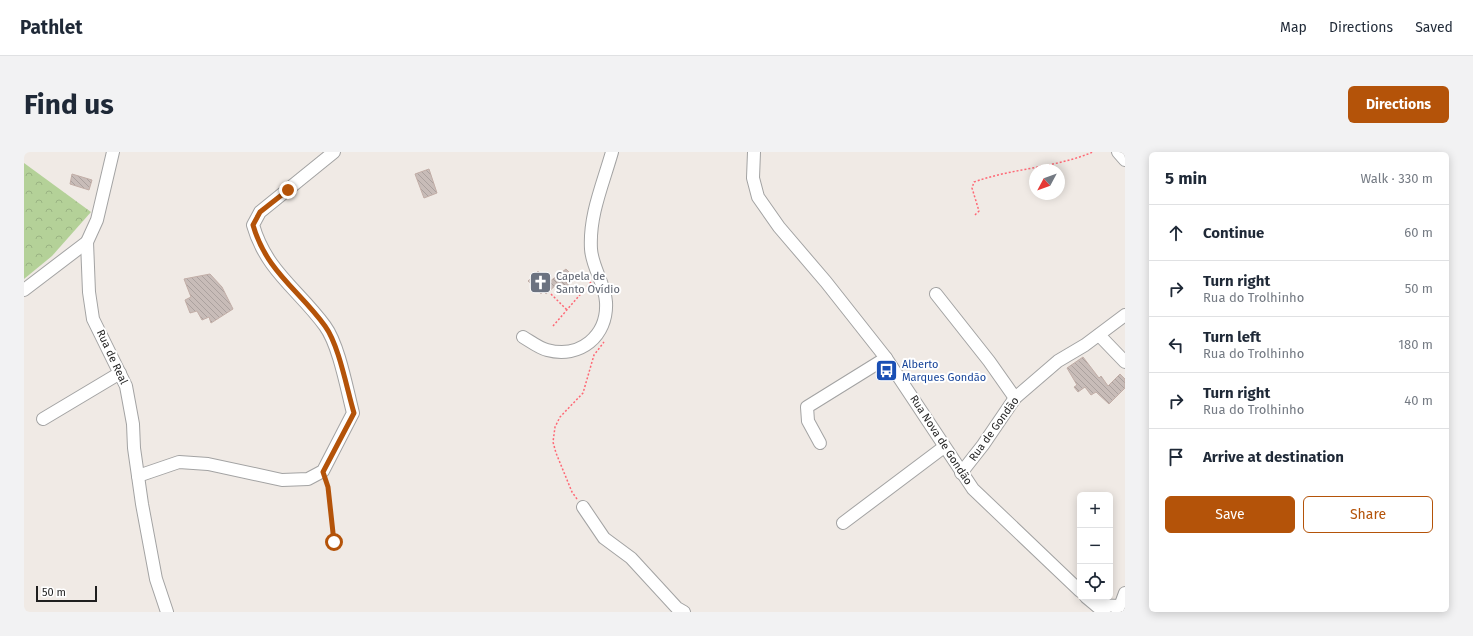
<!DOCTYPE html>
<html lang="en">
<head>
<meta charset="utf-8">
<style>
  body { margin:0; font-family:"Fira Sans",sans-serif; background:#f2f2f3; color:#1f2937 }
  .controls { position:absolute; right:12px; bottom:12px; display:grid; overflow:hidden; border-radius:6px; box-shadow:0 2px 10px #0003 }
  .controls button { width:36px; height:36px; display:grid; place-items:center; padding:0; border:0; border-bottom:1px solid #e0e1e3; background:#fff; color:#1f2937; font:20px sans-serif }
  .compass { position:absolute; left:1005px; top:12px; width:36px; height:36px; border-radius:50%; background:#fff; box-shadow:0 2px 10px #0003; rotate:229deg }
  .scale { position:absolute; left:12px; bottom:10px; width:61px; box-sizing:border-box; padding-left:4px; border:2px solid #1f1f1f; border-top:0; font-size:11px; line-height:14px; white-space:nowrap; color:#1f1f1f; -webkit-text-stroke:3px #fff; paint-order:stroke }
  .stop { position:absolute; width:12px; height:12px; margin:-9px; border:3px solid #b45309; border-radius:50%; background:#fff }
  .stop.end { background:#b45309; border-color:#fff; box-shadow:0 1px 4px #0008 }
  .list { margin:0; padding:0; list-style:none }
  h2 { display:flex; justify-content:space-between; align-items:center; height:52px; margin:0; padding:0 16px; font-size:17px }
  h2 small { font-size:13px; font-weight:400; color:#747a83 }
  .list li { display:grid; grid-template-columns:26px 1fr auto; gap:12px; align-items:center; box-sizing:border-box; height:56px; padding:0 16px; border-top:1px solid #e0e1e3 }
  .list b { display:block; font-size:15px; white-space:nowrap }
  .list p { margin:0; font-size:13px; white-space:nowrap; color:#747a83 }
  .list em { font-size:13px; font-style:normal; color:#747a83 }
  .actions { display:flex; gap:8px; padding:12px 16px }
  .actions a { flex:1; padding:9px 0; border:1px solid #b45309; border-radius:6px; text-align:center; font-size:14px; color:#b45309 }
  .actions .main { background:#b45309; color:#fff }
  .icon { flex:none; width:22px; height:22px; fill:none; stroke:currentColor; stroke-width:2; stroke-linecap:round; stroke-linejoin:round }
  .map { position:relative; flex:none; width:1101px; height:460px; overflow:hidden; border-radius:6px }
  header { display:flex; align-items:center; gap:24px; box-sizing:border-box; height:56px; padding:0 20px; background:#fff; border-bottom:1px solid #e0e1e3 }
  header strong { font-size:19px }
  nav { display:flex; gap:22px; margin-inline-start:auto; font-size:14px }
  .intro { display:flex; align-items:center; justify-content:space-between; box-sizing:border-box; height:96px; padding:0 24px }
  h1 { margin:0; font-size:28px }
  .button { padding:10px 18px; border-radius:6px; background:#b45309; color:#fff; font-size:14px; font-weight:700 }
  main { display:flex; gap:24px; padding:0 24px }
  aside { flex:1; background:#fff; border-radius:6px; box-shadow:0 2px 10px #0003 }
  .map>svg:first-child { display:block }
</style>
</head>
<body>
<header>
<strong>Pathlet</strong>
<nav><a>Map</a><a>Directions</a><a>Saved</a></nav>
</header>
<div class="intro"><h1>Find us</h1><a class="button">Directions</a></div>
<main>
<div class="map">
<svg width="1101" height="460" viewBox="0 0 1101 460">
  <defs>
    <pattern id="forest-crowns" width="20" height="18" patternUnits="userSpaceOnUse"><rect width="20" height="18" fill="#b4d198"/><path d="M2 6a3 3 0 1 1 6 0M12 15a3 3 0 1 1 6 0" fill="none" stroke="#9ab383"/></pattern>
    <pattern id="building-back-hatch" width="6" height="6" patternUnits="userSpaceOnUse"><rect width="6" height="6" fill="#c8bcb8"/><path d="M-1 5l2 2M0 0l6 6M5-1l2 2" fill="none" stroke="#aba19e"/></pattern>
  </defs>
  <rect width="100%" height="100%" fill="#f0eae5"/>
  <path fill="url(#forest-crowns)" d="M0 11 67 60 28 104 0 127Z"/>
  <g fill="url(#building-back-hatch)" stroke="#c2aea7">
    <path d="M405 17 413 41 400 46 391 22Z"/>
    <path d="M48 22 68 28 65 38 46 32Z"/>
    <path d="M542 117 545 120 539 126 546 135 540 140 534 131 522 142 519 139 517 142 504 129 514 119 525 130Z"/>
    <path d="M186 122 198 135 209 157 187 171 185 165 178 168 173 159 166 161 161 148 167 145 160 127Z"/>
    <path d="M1059 205 1075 226 1077 224 1084 234 1096 222 1101 227V236L1085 252 1072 240 1067 243 1061 235 1054 240 1050 235 1053 233 1043 216Z"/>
  </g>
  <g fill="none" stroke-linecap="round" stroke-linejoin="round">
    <defs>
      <g id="minor">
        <path d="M89 0 73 68 63 90 65 140 69 167 102 234 109 272 110 296 118 352 132 427 143 460"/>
        <path d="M730 0 729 26 734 45 755 75 802 130 862 206 949 337 1056 439"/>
        <path d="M1094 0 1101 8"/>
        <path d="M0 138 63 90"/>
        <path d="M912 142 965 209 991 246"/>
        <path d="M1075 183 1101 210"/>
        <path d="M499 185C506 189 515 196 523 198 556 207 584 184 582 150 581 132 568 115 567 97 565 63 579 32 588 0"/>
        <path d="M19 267 96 221"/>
        <path d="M796 291 784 269 783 255 862 206"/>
        <path d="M937 321 959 293 991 246 1034 209 1061 193 1101 163"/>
        <path d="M114 324 155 310 184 312 258 328 284 327 299 319 329 261C323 238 315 193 301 174 275 138 242 119 229 73L236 60 310 0"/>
        <path d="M559 355 580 386 607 406 653 456 660 460"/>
        <path d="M819 371 920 295"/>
        <path d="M1062 445 1080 460"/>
        <path d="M1072 453 1095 454"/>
        <path d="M1094 460 1101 441"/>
      </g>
    </defs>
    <use href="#minor" stroke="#a3a3a3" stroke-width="14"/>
    <g stroke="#fe6875" stroke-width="1.5" stroke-dasharray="2 2" stroke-linecap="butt">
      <path d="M951 63 955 59 948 36 950 30C989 16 1031 16 1069 0"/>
      <path d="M527 142 543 158"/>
      <path d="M529 174 567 130"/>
      <path d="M302 329 310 390"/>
      <path d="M553 347 548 340 532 301 529 290 531 275 536 265 559 241 570 203 580 190"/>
    </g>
    <use href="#minor" stroke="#fff" stroke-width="12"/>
  </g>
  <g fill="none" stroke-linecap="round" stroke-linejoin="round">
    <path stroke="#b45309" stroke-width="5" d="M264 38 236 60 229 73C242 119 275 138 301 174 315 193 323 238 330 261L299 320 304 335 310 390"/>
  </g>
  <defs>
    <symbol id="church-square" viewBox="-11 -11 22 22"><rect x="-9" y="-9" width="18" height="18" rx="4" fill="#6b7280" stroke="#fff"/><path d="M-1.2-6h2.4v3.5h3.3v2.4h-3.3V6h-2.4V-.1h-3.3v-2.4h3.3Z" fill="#fff"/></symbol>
    <symbol id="bus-square" viewBox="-11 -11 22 22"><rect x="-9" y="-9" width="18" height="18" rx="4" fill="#1a4fb4" stroke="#fff"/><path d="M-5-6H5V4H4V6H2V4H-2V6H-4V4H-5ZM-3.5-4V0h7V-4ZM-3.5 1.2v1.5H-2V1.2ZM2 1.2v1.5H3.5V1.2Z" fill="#fff"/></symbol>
  </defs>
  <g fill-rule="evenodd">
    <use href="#church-square" x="504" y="118" width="25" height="25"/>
    <use href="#bus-square" x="850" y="206" width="25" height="25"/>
  </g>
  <g text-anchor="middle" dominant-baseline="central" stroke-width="4" stroke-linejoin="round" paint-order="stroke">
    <g font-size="11" fill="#5b616d" stroke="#fff" text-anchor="start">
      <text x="532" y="124">Capela de<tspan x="532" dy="13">Santo Ovídio</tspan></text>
    </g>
    <g font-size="11" fill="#1f1f1f" stroke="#fff">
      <text transform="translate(88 205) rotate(65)">Rua de Real</text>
      <text transform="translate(970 277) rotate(-54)">Rua de Gondão</text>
      <text transform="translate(917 288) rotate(57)">Rua Nova de Gondão</text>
    </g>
    <g font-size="11" fill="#164399" stroke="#fff" text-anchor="start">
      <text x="878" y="212">Alberto<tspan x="878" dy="13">Marques Gondão</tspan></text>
    </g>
  </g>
</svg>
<div class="controls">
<button>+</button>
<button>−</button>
<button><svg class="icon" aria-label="locate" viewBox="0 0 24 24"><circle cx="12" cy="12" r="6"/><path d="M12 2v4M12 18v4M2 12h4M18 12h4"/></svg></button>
</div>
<svg class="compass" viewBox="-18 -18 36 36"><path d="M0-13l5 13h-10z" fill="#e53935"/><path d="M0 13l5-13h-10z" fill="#747a83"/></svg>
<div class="scale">50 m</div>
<div class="stop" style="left:310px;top:390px"></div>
<div class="stop end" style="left:264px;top:38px"></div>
</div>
<aside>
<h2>5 min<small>Walk · 330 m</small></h2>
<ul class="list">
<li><svg class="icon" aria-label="ahead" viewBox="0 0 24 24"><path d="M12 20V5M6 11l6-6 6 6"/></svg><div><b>Continue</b></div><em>60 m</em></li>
<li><svg class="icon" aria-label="right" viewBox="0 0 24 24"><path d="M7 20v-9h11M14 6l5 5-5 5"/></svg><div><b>Turn right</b><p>Rua do Trolhinho</p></div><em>50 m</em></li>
<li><svg class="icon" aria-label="left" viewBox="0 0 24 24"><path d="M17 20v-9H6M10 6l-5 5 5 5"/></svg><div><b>Turn left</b><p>Rua do Trolhinho</p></div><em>180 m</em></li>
<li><svg class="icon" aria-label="right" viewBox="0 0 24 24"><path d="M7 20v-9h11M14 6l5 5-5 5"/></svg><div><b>Turn right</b><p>Rua do Trolhinho</p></div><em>40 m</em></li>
<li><svg class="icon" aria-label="arrive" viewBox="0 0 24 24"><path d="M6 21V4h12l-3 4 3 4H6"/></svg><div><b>Arrive at destination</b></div></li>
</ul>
<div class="actions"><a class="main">Save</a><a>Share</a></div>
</aside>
</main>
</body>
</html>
